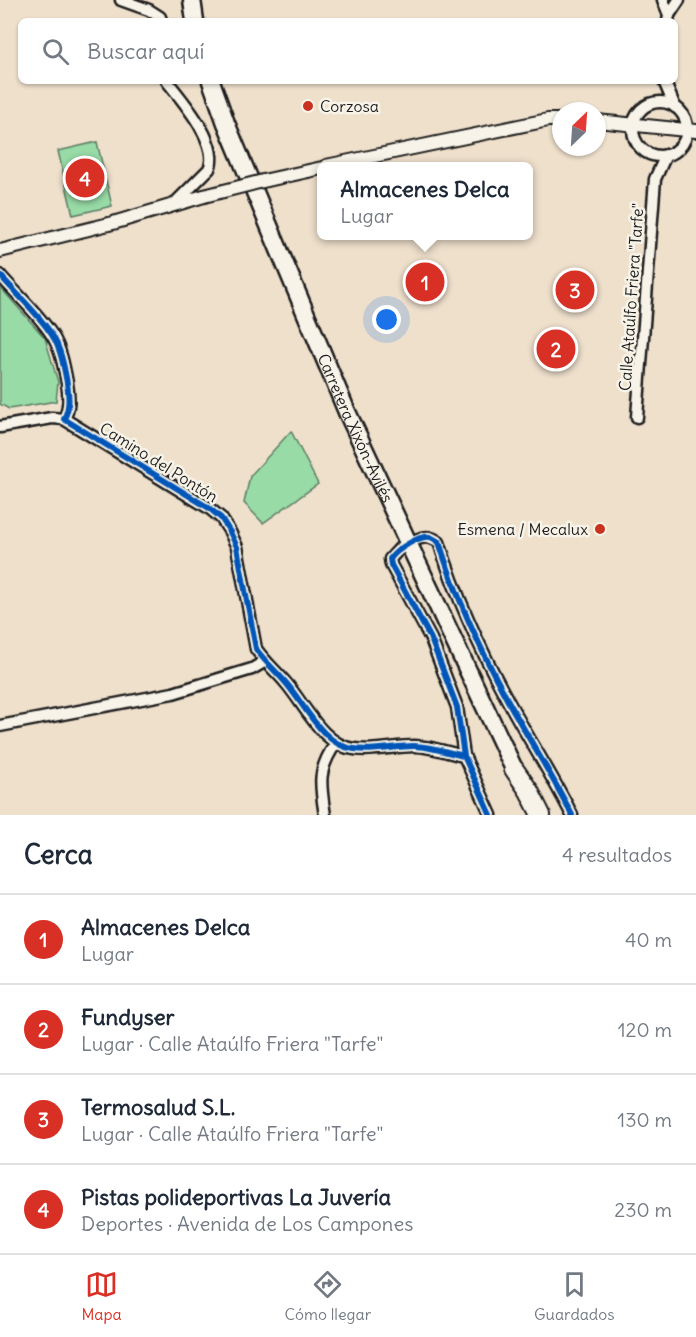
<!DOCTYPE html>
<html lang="es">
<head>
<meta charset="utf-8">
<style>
  body { margin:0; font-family:Delius,sans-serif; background:#f2f2f3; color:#1f2937 }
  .compass { position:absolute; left:552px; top:102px; width:54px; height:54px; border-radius:50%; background:#fff; box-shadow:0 2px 4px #0004; rotate:25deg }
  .you { position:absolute; left:387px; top:320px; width:21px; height:21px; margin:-15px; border:4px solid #fff; border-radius:50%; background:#1a73e8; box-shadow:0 0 0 9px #1a73e833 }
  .badge { display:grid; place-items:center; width:39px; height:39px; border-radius:50%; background:#d93025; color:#fff; font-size:20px; font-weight:700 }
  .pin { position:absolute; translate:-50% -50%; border:3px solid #fff; box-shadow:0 2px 6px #0006 }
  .popup { position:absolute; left:317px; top:162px; width:216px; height:78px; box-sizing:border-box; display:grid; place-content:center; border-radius:9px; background:#fff; filter:drop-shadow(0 2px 4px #0005); font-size:20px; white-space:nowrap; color:#747a83 }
  .popup b { font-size:22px; color:#1f2937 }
  .popup::after { content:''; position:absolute; left:50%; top:100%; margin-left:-12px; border:12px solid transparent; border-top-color:#fff }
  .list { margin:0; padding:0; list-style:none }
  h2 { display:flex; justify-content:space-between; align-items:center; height:78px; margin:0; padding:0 24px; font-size:26px }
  h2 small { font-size:20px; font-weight:400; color:#747a83 }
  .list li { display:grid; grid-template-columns:39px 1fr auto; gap:18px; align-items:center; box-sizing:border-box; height:90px; padding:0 24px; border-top:2px solid #e0e1e3 }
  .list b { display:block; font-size:22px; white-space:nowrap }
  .list p { margin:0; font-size:20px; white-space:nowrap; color:#747a83 }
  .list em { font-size:20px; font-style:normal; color:#747a83 }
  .icon { flex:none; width:33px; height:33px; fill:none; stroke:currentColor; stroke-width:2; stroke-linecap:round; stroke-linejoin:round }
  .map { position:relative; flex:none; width:696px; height:815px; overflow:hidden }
  .search { position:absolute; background:#fff; box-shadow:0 2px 4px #0004; left:18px; right:18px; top:18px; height:66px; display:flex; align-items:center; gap:15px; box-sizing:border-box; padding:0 21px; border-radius:9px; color:#747a83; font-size:22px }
  .sheet { height:438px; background:#fff }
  nav { display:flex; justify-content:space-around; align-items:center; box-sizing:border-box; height:84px; border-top:2px solid #e0e1e3; background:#fff; font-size:16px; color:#747a83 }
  nav a { display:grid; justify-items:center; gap:3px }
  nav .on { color:#d93025 }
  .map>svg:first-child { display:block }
</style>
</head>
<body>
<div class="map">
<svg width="696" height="815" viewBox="0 0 696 815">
  <rect width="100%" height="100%" fill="#efe0cc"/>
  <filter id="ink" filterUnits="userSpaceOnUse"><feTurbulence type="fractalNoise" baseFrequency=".0167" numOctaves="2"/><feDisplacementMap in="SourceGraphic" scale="12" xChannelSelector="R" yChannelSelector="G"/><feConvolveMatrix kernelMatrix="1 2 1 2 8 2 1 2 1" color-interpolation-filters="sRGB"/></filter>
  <g filter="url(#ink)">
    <g fill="#98dba7" stroke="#5a7c62" stroke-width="1.5">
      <path d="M97 142 112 206 73 215 58 151Z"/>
      <path d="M0 287 45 338 58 382 56 401 9 409 0 404Z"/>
      <path d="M291 431 318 484 263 523 244 503 250 476Z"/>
    </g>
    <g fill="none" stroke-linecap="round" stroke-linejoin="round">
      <defs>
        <g id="minor">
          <path d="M121 0 149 10 160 17 161 21"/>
          <path d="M663 0 669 15 668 21"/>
          <path d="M669 15 679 0"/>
          <path d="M167 81C181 99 221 144 209 169L174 204"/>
          <path d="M664 81 675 107"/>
          <circle cx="660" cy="129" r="27"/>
          <path d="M0 275C17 295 38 313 52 335 61 349 64 367 67 383 69 397 70 407 64 419L209 508 221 518 230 532 237 547 256 649C265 662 276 671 286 683 305 705 323 746 354 749 375 752 394 746 414 746 430 746 449 753 464 756"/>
          <path d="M637 417 655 179 666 155"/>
          <path d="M0 427 52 418 64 419"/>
          <path d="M418 539C427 536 431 537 439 542 456 596 480 649 507 699 528 738 552 775 572 815"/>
          <path d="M400 548 390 559 391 565 431 639 457 707 464 756 491 815"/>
          <path d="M0 726 173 693 252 669 264 662"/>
          <path d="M325 815C320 784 317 770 336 743"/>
        </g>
        <g id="tertiary">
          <path d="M597 121 696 131"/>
          <path d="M326 166 548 120H561"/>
          <path d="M263 181 322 168"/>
          <path d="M0 251 113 223 204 196"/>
        </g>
        <g id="trunk">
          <path d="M192 0 195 21"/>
          <path id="s1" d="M211 81 226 123 347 412 514 769"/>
        </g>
        <path id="motorway" d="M514 769 529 791 541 815"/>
      </defs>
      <use href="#minor" stroke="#1c1c1c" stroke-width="15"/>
      <use href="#tertiary" stroke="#1c1c1c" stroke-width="16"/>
      <use href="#trunk" stroke="#1c1c1c" stroke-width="21"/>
      <use href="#motorway" stroke="#1c1c1c" stroke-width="22"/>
      <use href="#minor" stroke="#f7f3e8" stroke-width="10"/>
      <use href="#tertiary" stroke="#f7f3e8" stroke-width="12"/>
      <use href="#trunk" stroke="#f7f3e8" stroke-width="16"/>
      <use href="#motorway" stroke="#f7f3e8" stroke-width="18"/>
      <defs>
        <path id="tertiary-bridge" d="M204 196 263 181"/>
      </defs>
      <use href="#tertiary-bridge" stroke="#1c1c1c" stroke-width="16" stroke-linecap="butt"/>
      <use href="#tertiary-bridge" stroke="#f7f3e8" stroke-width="12"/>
      <defs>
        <g id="cycleway">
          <path d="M0 275C17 295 38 313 52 335 61 349 64 367 67 383 69 397 70 407 64 419L209 508 221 518 230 532 237 547 256 649C265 662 276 671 286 683 305 705 323 746 354 749 375 752 394 746 414 746 430 746 449 753 464 756"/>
          <path d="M491 815 464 756 457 707 431 639 391 565 390 559C396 550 419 535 430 537 433 538 436 540 439 542 456 596 480 649 507 699 528 738 552 775 572 815"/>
        </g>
      </defs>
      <use href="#cycleway" stroke="#f7f3e8" stroke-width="10"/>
      <use href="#cycleway" stroke="#0057b8" stroke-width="6"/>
    </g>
  </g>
  <g fill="#c8321e" stroke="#f7f3e8" stroke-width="2">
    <circle cx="308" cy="106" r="6"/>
    <circle cx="600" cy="529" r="6"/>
  </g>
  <g text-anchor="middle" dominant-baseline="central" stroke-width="5" stroke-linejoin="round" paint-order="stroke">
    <g font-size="16" fill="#1c1c1c" stroke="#f7f3e8" text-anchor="start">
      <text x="320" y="106">Corzosa</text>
      <text x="588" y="529" text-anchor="end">Esmena / Mecalux</text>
    </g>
    <g font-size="16" fill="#1c1c1c" stroke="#f7f3e8">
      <text transform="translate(631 297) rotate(-86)">Calle Ataúlfo Friera "Tarfe"</text>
      <text stroke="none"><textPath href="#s1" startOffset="376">Carretera Xixón-Avilés</textPath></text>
      <text transform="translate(159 462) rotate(32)">Camino del Pontón</text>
    </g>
  </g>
</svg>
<svg class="compass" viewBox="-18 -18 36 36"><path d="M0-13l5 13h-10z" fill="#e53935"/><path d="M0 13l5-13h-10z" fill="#747a83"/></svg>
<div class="you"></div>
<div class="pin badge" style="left:425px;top:282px">1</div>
<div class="popup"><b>Almacenes Delca</b>Lugar</div>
<div class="pin badge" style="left:556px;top:349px">2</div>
<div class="pin badge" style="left:575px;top:290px">3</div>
<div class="pin badge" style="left:85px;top:178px">4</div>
<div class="search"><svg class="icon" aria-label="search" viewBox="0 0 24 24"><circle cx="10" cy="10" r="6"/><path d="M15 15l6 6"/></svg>Buscar aquí</div>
</div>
<section class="sheet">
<h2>Cerca<small>4 resultados</small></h2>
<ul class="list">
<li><span class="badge">1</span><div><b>Almacenes Delca</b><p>Lugar</p></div><em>40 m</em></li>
<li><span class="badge">2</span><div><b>Fundyser</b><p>Lugar · Calle Ataúlfo Friera &quot;Tarfe&quot;</p></div><em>120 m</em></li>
<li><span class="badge">3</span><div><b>Termosalud S.L.</b><p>Lugar · Calle Ataúlfo Friera &quot;Tarfe&quot;</p></div><em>130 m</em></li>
<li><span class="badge">4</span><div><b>Pistas polideportivas La Juvería</b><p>Deportes · Avenida de Los Campones</p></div><em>230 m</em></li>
</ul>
</section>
<nav>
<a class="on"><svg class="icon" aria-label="map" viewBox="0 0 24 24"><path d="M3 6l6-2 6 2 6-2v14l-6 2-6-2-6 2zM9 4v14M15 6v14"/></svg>Mapa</a>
<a><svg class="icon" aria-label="directions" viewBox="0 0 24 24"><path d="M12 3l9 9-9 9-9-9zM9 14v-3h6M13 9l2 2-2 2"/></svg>Cómo llegar</a>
<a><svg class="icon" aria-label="saved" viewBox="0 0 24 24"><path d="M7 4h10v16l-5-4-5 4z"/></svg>Guardados</a>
</nav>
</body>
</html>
